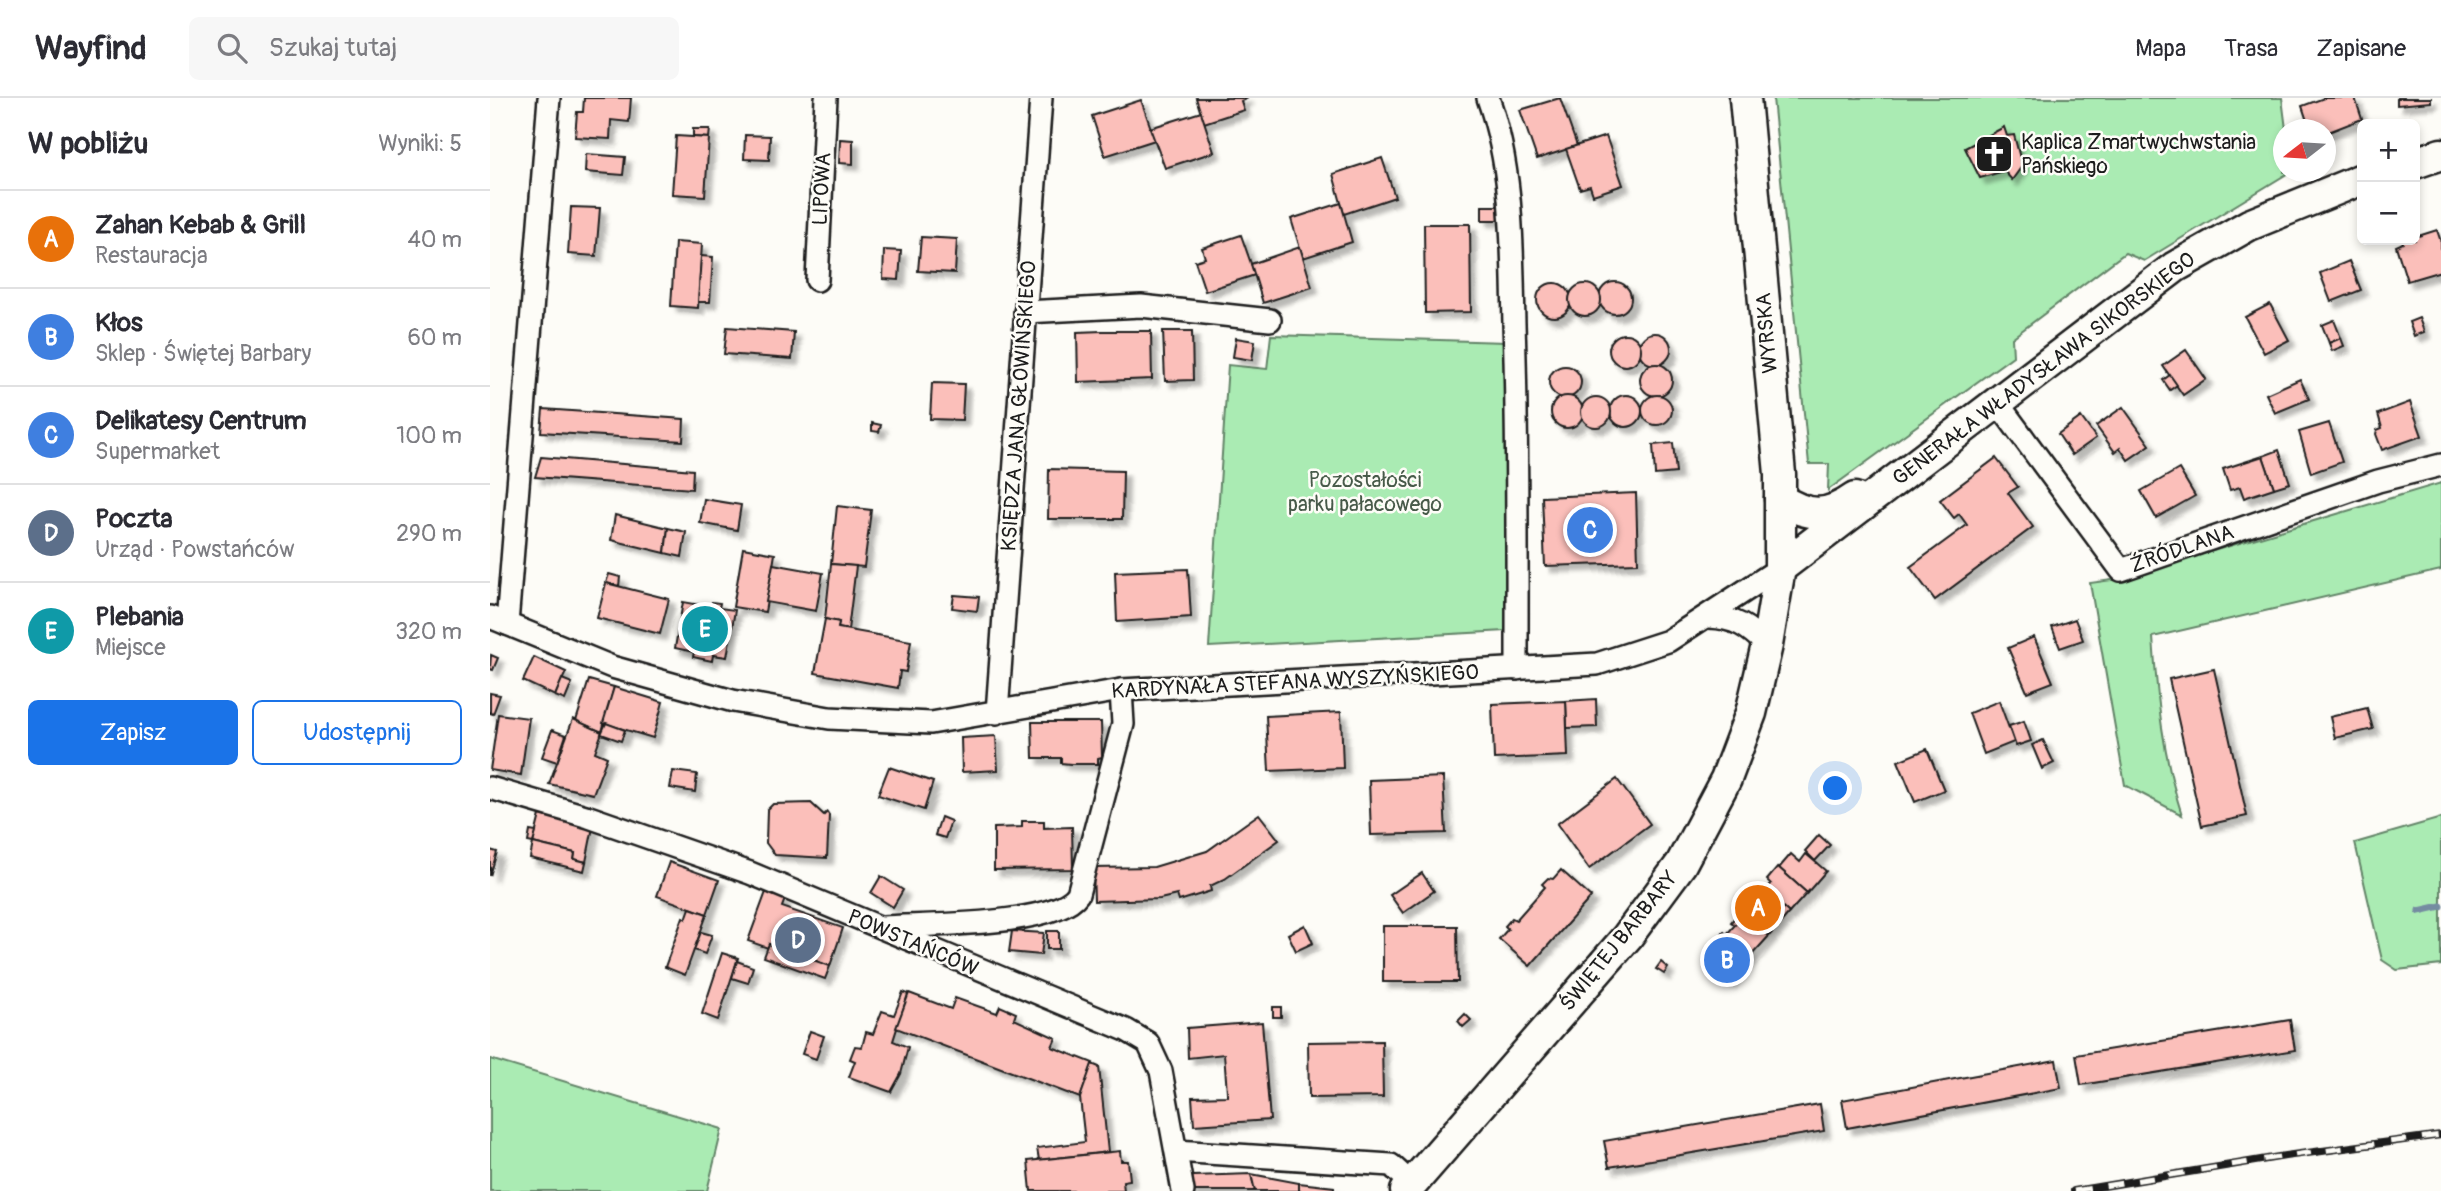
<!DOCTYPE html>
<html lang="pl">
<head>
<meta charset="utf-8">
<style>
  body { margin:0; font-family:Pangolin,sans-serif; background:#f7f7f7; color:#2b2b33 }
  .controls { position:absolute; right:21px; top:21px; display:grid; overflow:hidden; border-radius:10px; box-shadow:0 4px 10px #0003 }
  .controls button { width:63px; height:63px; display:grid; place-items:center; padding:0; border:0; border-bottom:2px solid #e1e1e2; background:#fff; color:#2b2b33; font:35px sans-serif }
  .compass { position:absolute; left:1783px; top:21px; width:63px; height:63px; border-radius:50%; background:#fff; box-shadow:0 4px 10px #0003; rotate:253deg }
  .you { position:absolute; left:1346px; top:691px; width:24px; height:24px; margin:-18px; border:5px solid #fff; border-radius:50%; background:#1a73e8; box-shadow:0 0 0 10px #1a73e833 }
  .badge { display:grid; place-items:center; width:46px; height:46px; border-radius:50%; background:#1a73e8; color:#fff; font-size:23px; font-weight:700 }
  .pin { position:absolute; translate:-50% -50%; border:4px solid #fff; box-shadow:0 2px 7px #0006 }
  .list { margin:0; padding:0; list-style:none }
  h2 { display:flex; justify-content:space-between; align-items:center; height:91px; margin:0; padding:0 28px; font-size:30px }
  h2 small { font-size:23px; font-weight:400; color:#7c7c81 }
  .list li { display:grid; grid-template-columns:46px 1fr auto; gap:21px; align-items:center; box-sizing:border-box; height:98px; padding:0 28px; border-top:2px solid #e1e1e2 }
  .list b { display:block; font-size:26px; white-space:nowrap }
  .list p { margin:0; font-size:23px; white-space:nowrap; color:#7c7c81 }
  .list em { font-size:23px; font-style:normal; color:#7c7c81 }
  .actions { display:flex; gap:14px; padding:21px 28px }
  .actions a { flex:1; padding:16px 0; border:2px solid #1a73e8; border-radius:10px; text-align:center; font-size:24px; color:#1a73e8 }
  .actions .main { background:#1a73e8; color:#fff }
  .icon { flex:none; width:38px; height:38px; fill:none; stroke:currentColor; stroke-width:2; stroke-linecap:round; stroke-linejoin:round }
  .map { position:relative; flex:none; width:1951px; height:1093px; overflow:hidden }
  header { display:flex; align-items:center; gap:42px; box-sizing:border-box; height:98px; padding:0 35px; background:#fff; border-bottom:2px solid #e1e1e2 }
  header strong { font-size:33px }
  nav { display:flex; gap:38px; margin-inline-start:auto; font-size:24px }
  .search { width:490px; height:63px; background:#f7f7f7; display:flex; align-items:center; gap:18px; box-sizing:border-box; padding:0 24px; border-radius:10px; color:#7c7c81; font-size:26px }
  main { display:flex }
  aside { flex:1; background:#fff }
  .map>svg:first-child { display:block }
</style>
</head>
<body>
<header>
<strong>Wayfind</strong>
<div class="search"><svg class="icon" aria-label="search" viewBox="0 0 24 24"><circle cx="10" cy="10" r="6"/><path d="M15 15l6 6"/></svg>Szukaj tutaj</div>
<nav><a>Mapa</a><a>Trasa</a><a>Zapisane</a></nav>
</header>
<main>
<aside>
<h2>W pobliżu<small>Wyniki: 5</small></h2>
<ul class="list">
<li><span class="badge" style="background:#e8710a">A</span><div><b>Zahan Kebab &amp; Grill</b><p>Restauracja</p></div><em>40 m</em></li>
<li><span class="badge" style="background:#3f7fe0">B</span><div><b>Kłos</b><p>Sklep · Świętej Barbary</p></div><em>60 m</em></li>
<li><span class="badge" style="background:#3f7fe0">C</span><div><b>Delikatesy Centrum</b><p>Supermarket</p></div><em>100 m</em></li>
<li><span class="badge" style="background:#5c6f8a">D</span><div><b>Poczta</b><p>Urząd · Powstańców</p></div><em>290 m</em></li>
<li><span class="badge" style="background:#0f9aa8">E</span><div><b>Plebania</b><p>Miejsce</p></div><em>320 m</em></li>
</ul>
<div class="actions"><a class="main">Zapisz</a><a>Udostępnij</a></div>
</aside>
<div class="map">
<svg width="1951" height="1093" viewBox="0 0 1951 1093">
  <defs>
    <filter id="shadow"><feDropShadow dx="6" dy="6" stdDeviation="2" flood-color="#0004"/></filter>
  </defs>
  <rect width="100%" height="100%" fill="#fdfcf7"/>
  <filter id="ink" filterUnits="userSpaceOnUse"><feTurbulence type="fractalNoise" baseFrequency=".0143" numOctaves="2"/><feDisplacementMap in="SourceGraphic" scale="14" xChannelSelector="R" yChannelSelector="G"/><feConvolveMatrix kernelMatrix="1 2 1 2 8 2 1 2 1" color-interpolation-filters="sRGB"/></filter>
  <g filter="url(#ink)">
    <g fill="#aaebb3" stroke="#638468" stroke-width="2">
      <path d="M1283 0H1792L1796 31 1794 74H1800L1654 163 1635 155 1522 240 1523 258 1338 392 1339 366H1319Z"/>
      <path d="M781 237 1016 244 1023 310 1016 533 719 549 738 267 777 271Z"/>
      <path d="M1951 385V472L1663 539C1667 600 1673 658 1692 717L1635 687 1600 485 1629 481Z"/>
      <path d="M1951 720V867L1907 872 1892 862 1865 745Z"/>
      <path d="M0 961 232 1031 217 1093H0Z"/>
    </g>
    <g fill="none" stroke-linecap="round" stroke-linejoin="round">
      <path stroke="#758ca1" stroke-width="7" d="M1929 813 1951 808"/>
    </g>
    <g fill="#fbbfba" stroke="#1c1c1c" stroke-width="2" filter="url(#shadow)">
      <path d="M94 0H141L139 24 121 22 120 41 85 39 87 14H93Z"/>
      <path d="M706 0H758L751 3 754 12 714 25Z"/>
      <path d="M1070 0 1087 48 1047 61 1030 12Z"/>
      <path d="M1834 0H1865L1872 21 1836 35V32H1820L1812 8Z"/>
      <path d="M1907 0H1941V4L1907 7Z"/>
      <path d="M651 2 665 42 615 58 602 18Z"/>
      <path d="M711 14 724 54 675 70 660 30Z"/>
      <path d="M1514 29 1517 38 1524 37 1532 68 1522 82 1514 73 1490 80 1475 50Z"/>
      <path d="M203 31H220L219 40 203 39Z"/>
      <path d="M255 37 280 38 279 62 254 61Z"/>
      <path d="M186 38 219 40 215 98 182 96Z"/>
      <path d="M1116 38 1133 87 1103 97 1100 88 1090 91 1076 51Z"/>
      <path d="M350 41 363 42V66L349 65Z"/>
      <path d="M96 56 135 59 133 77 95 74Z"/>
      <path d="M892 60 905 99 854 116 843 76Z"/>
      <path d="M851 105 862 144 813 160 801 121Z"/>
      <rect x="992" y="108" width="18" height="14"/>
      <path d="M81 109 110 110 106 158 78 156Z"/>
      <path d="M934 126H980L981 214 935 215Z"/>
      <path d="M1947 132 1951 144V173L1917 183 1906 148 1913 145 1912 142H1925V139Z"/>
      <path d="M751 137 765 177 715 193 705 163 715 160 712 150Z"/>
      <path d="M431 139 467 141 465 175 428 173Z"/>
      <path d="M185 144 212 146 208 210 181 208Z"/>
      <path d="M810 149 822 189 773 205 761 166Z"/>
      <path d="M394 152 411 153 409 182 393 181Z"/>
      <path d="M211 158 223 159 220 204H208Z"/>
      <path d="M1859 163 1871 192 1841 204 1830 175Z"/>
      <circle cx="1125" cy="200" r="16"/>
      <circle cx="1064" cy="202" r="17"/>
      <circle cx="1095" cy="202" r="16"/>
      <path d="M1780 206 1799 242 1774 255 1755 219Z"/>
      <path d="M1929 220 1934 234 1924 238 1919 224Z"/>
      <path d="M1844 222 1851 240 1839 245 1832 227Z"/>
      <path d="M237 229 304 234 302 261 234 256Z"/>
      <path d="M612 233H661L662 281 588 284 587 234Z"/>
      <path d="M673 233H702L703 282 675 283Z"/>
      <circle cx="1165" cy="251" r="16"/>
      <circle cx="1135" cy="252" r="16"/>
      <path d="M746 240 765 243 762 262 743 259Z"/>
      <path d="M1851 240 1854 248 1842 253 1839 245Z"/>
      <path d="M1696 252 1716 281 1693 297 1673 268Z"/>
      <circle cx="1166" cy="282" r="16"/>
      <circle cx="1075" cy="284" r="16"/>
      <path d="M1680 277 1687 287 1680 292 1673 282Z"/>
      <path d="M1810 281 1819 301 1785 315 1776 296Z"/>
      <path d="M442 285 474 286 472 322 440 321Z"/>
      <circle cx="1167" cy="312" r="15"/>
      <circle cx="1136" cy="313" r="16"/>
      <circle cx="1077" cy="314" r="16"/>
      <circle cx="1106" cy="314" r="15"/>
      <path d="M1920 304 1932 338 1892 352 1886 336 1887 332 1892 330 1888 316Z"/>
      <path d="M1633 309 1660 347 1638 362 1630 350 1625 354 1606 328Z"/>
      <path d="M53 311 194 321 193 343 51 334Z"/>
      <path d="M1591 319 1606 340 1582 357 1568 336Z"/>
      <path d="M382 325 391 327 389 334 382 333Z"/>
      <path d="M1839 325 1852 364 1821 375 1809 334Z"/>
      <path d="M1183 345 1186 375 1165 377 1163 347Z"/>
      <path d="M1789 352 1800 385 1784 390 1773 358Z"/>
      <path d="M1773 358 1784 390 1754 400 1750 389 1740 392 1733 371Z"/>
      <path d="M51 359 203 372 202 391 45 379Z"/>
      <path d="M1506 360 1528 389 1518 395 1543 429 1445 502 1420 469 1477 427 1469 416 1464 420 1450 402Z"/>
      <path d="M559 371 633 373 632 421H558Z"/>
      <path d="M1689 371 1705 398 1666 420 1651 393Z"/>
      <path d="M1146 395 1148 465 1055 468 1052 399Z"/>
      <path d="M214 401 251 407 247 432 210 425Z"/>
      <path d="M347 408 381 412 374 469 341 466Z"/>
      <path d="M125 417 178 430 175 455 121 442Z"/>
      <path d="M178 430 196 434 192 459 175 455Z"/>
      <path d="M253 450 285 456 275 514 243 509Z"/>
      <path d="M283 466 333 475 326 513 276 504Z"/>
      <path d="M341 466 366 468 358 532 348 530 349 524 335 521Z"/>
      <path d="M698 471 701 519 627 524 625 474Z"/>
      <path d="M119 476 130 479 129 488 116 485Z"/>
      <path d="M116 485 179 501 170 536 107 520Z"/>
      <path d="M464 497 489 499 487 513 462 510Z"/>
      <path d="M193 504 221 509 222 504 230 505 229 510 245 512 237 559 223 557 222 563 203 559 204 554 185 550Z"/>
      <path d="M335 521 349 524 348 530 421 543 416 574 410 573 408 590 325 575Z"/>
      <path d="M1585 521 1593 542 1570 550 1562 529Z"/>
      <path d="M1544 539 1563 584 1537 594 1518 550Z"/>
      <path d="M1 557 8 560 3 572 0 571Z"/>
      <path d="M44 559 76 574 65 598 33 583Z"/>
      <path d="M1724 571 1757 718 1712 728 1679 581Z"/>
      <path d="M72 581 82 585 75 602 65 598Z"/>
      <path d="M99 582 124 589 112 634 86 623Z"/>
      <path d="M124 589 173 604 163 640 113 625Z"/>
      <path d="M0 595 10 597 3 616 0 615Z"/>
      <path d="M1106 601 1107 629 1077 630 1076 603Z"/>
      <path d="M1076 603 1078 658 1004 661 1002 606Z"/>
      <path d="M1509 603 1524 644 1494 656 1479 615Z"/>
      <path d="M1877 610 1883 631 1845 640 1840 619Z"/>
      <path d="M851 614 853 670 779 673 776 618Z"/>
      <path d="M8 616 39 620 31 677 0 672Z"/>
      <path d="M83 621 112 634 105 654 117 659 103 696 59 686Z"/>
      <path d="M1534 623 1541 643 1526 648 1519 628Z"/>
      <path d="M542 624H611L612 659 608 660V666H581L571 665V660H543Z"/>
      <path d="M116 625 135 632 131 643 111 636Z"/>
      <path d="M62 632 76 637 67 664 52 659Z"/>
      <path d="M506 638 508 672 472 674 471 640Z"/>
      <path d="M1553 642 1564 665 1552 671 1542 647Z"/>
      <path d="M1437 651 1454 692 1425 704 1408 663Z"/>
      <path d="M399 669 443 684 434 712 388 697Z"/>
      <path d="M183 673 207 676 205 694 180 690Z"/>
      <path d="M953 679 956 735 881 737 879 682Z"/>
      <path d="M1127 681 1160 726 1099 771 1067 726Z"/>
      <path d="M321 705 334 717 337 714 339 717 337 760 285 757 276 745 277 712 283 706Z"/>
      <path d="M769 716 789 742 735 781 720 788 721 793 689 803 687 797 670 801 604 803 603 770 664 769 717 753Z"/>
      <path d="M50 717 103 729 96 764 84 761 85 755 43 745Z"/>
      <path d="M451 719 461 723 455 740 445 737Z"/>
      <path d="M532 723H554V730L582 729 583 771 504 772V730L532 729Z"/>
      <path d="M40 733 46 734 43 745 38 744Z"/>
      <path d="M1329 737 1340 747 1325 763 1315 753Z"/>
      <path d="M43 745 85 755 84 761 96 764 94 773 40 760Z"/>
      <path d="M0 752 7 754 0 778Z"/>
      <path d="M1301 756 1310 764 1316 756 1336 773 1317 795 1289 770Z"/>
      <path d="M179 764 229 782 217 816 167 798Z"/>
      <path d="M1288 769 1317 795 1299 815 1275 793 1281 786 1277 782Z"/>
      <path d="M1071 772 1101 799 1040 868 1009 841 1018 831 1015 828 1022 820 1026 822 1055 789 1052 786 1058 780 1063 781Z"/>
      <path d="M932 775 944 793 913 815 900 797Z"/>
      <path d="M391 778 413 792 403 809 381 795Z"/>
      <path d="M1271 789 1299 815 1279 838 1251 812Z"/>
      <path d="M276 794 295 801 292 809 353 830 340 868 279 846 278 850 258 843Z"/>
      <path d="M200 810 217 816 195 877 175 869 193 819 196 821Z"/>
      <path d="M1251 812 1279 838 1260 859 1236 837 1245 827 1241 824Z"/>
      <path d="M815 827 823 845 806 853 798 836Z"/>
      <path d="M893 828H967L968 884H893Z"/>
      <path d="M522 833 554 835 551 857 519 854Z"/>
      <rect x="557" y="833" width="12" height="18"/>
      <path d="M211 834 222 837 215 856 204 852Z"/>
      <path d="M1234 834 1260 859 1238 884 1215 864 1226 852 1221 848Z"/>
      <path d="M279 846 340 868 335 881 274 859Z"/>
      <path d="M232 855 248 860 228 922 212 916Z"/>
      <path d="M247 863 263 869 258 885 242 880Z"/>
      <path d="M1171 864 1178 870 1174 876 1166 871Z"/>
      <path d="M413 894 418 896 403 943 418 949 411 976 401 994 359 979 365 963 360 961 365 948 372 949 376 934 383 936 392 913 404 917Z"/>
      <path d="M419 895 461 911 465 900 507 915 510 908 526 915 524 921 566 940 562 949 603 965 590 1000 406 930Z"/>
      <rect x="783" y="909" width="8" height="10"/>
      <path d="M975 916 981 922 973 929 968 923Z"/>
      <path d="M1800 922 1805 952 1591 987 1586 957Z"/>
      <path d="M772 924 780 1022 704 1027 702 999 737 998V994L734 956 698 960 697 930Z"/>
      <path d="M320 933 334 938 326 961 312 956Z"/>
      <path d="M892 943 893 999 819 1000 818 944Z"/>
      <path d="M1566 962 1571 990 1357 1030 1352 1002Z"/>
      <path d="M602 966 609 969 618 1054 549 1062 547 1050 595 1044 590 1000Z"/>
      <path d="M1330 1006 1334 1033 1119 1069 1114 1043Z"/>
      <path d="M630 1053 631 1063H638L640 1082 633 1083 634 1093H541L538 1063Z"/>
      <path d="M761 1076 765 1093H700L699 1085 703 1078Z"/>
      <path d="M761 1076 809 1085V1093H765Z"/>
      <path d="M809 1085 844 1089V1093H809Z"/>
    </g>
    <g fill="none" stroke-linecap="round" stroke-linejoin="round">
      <defs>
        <g id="street">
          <path d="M998 0C1024 74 1022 149 1024 226 1028 341 1027 456 1027 571"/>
          <path d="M327 182 336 0"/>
          <path d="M535 214 651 208 780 222"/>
          <path d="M1507 304 1631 472 1888 383 1951 367"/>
          <path d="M0 519 122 569 243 603 339 620 441 625 631 592 1107 566 1178 543 1290 470"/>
          <path d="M1219 519C1246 520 1258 529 1277 547"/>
          <path d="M17 526 59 0"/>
          <path d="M507 615 551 0"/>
          <path d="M0 690 99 719 260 775 636 932 658 945 671 973 693 1093"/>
          <path d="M393 829C435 826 565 829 588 796L633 626 631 592"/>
          <path d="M686 1053 901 1067 922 1086"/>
        </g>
        <g id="secondary">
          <path d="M1925 65 1951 56"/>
          <path d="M1290 401C1318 419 1337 420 1365 400"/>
          <path d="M1290 470 1685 169 1759 127 1872 81"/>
          <path d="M916 1093 1137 839 1191 766 1236 681 1261 615 1277 547 1290 470V376L1255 0"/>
        </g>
      </defs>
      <use href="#street" stroke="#1c1c1c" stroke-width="26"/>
      <use href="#secondary" stroke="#1c1c1c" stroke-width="35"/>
      <use href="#street" stroke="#fdfcf7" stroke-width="21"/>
      <use href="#secondary" stroke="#fdfcf7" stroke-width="30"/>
      <defs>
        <path id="rail" d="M1584 1093 1795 1058 1951 1037"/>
      </defs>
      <use href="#rail" stroke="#1c1c1c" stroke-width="8"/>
      <use href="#rail" stroke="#fdfcf7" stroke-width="5" stroke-dasharray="16" stroke-linecap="butt"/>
    </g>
  </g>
  <defs>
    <symbol id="church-square" viewBox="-11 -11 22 22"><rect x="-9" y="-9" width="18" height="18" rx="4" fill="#1c1c1c" stroke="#fdfcf7"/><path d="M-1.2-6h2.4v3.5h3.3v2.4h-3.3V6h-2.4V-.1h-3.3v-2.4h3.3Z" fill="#fff"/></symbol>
  </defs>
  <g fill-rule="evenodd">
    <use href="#church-square" x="1482" y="34" width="44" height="44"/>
  </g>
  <g text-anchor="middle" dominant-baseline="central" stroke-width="5" stroke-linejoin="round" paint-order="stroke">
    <g font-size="21" fill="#1c1c1c" stroke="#fdfcf7" text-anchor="start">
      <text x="1531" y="44">Kaplica Zmartwychwstania<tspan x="1531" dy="24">Pańskiego</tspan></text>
    </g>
    <g font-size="21" fill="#1c1c1c" stroke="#fdfcf7">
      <text transform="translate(332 91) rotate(-87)">LIPOWA</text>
      <text transform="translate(1277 235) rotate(-95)">WYRSKA</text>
      <text transform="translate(1554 271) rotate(-37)">GENERAŁA WŁADYSŁAWA SIKORSKIEGO</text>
      <text transform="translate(529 308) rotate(-86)">KSIĘDZA JANA GŁOWIŃSKIEGO</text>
      <text transform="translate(1692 451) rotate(-19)">ŹRÓDLANA</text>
      <text transform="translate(805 584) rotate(-3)">KARDYNAŁA STEFANA WYSZYŃSKIEGO</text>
      <text transform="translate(1129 843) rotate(-51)">ŚWIĘTEJ BARBARY</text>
      <text transform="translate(423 845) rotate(23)">POWSTAŃCÓW</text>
    </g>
    <g font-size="21" fill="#475a49" stroke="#fdfcf7">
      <text x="875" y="382">Pozostałości<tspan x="875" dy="24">parku pałacowego</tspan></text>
    </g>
  </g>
</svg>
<div class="controls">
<button>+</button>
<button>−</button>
</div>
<svg class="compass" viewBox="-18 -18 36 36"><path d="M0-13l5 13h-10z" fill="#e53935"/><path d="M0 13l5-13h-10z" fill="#7c7c81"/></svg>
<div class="you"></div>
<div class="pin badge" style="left:1268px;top:810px;background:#e8710a">A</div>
<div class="pin badge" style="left:1237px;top:862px;background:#3f7fe0">B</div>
<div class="pin badge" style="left:1100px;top:432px;background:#3f7fe0">C</div>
<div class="pin badge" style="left:308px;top:842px;background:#5c6f8a">D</div>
<div class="pin badge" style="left:215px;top:531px;background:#0f9aa8">E</div>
</div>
</main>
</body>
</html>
